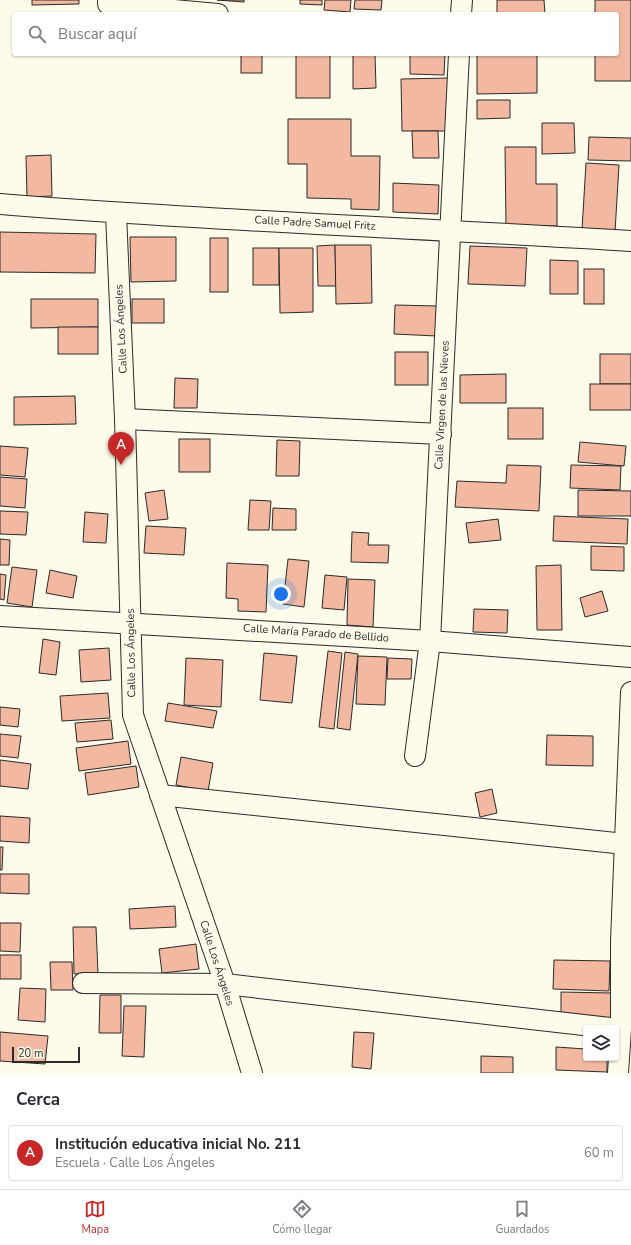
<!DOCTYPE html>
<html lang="es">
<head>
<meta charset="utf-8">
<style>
  body { margin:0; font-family:"Nunito Sans",sans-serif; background:#f7f7f7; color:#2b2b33 }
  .controls { position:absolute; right:12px; bottom:12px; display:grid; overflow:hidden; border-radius:4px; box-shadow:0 1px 3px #0004 }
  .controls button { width:36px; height:36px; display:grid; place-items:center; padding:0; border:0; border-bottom:1px solid #e1e1e2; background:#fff; color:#2b2b33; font:20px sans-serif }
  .scale { position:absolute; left:12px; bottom:10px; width:68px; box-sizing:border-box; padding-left:4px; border:2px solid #2b2b2b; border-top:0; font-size:11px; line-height:14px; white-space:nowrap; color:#2b2b2b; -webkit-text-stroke:3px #fdfbea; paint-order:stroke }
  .you { position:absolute; left:281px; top:594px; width:14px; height:14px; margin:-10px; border:3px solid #fff; border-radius:50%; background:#1a73e8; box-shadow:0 0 0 6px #1a73e833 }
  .badge { display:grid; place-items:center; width:26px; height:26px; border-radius:50%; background:#c62828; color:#fff; font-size:13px; font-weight:700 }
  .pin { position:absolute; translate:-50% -33px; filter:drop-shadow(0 1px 2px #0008) }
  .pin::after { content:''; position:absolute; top:21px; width:14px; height:12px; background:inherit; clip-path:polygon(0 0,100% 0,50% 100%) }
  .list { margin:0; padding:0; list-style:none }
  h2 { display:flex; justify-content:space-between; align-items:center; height:52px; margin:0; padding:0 16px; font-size:17px }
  h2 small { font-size:13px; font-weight:400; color:#7c7c81 }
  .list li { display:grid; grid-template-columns:26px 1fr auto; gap:12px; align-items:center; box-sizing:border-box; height:56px; margin:0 8px 8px; padding:0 8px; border:1px solid #e1e1e2; border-radius:4px }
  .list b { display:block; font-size:15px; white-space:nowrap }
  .list p { margin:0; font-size:13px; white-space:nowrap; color:#7c7c81 }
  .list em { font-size:13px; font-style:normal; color:#7c7c81 }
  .icon { flex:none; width:22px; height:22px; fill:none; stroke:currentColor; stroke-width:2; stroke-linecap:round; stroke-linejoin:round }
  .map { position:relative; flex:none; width:631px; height:1073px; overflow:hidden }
  .search { position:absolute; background:#fff; box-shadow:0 1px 3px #0004; left:12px; right:12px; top:12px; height:44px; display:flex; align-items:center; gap:10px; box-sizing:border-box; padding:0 14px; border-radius:4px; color:#7c7c81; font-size:15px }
  .sheet { height:116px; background:#fff }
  nav { display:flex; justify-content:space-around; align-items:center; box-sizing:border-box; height:56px; border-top:1px solid #e1e1e2; background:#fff; font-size:11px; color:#7c7c81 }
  nav a { display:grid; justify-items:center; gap:2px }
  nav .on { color:#c62828 }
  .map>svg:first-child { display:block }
</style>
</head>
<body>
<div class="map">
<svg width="631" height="1073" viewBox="0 0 631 1073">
  <rect width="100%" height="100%" fill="#fdfbea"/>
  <g fill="#f2b8a0" stroke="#2b2b2b">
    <path d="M32 0H79V4L32 5Z"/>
    <path d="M217 0H244V2Z"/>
    <path d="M300 0H322V5L300 4Z"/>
    <path d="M325 0H351L350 12 324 10Z"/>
    <path d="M355 0H382L381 10 354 9Z"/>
    <path d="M497 0H544L545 14H497Z"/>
    <path d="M595 0H631V81H595V54H617V14H595Z"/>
    <rect x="241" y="54" width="21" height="19"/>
    <rect x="296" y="54" width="34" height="44"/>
    <path d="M353 54H375L376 88 353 89Z"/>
    <path d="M410 54H445L444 75 410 74Z"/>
    <path d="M477 54H537V93L477 94Z"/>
    <path d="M449 78 450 131H402L401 79Z"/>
    <path d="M477 100H510V118L477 119Z"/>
    <path d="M288 119H351V156H380L379 210 351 209V199L307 198V164H288Z"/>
    <path d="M542 123H574L575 153 542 154Z"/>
    <path d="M412 131H438L439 158H413Z"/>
    <path d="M589 137 631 138V161L588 160Z"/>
    <path d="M505 147H536V184H557V226H506Z"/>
    <path d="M51 155 52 196 27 197 26 156Z"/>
    <path d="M586 163 619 165 615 232 582 230Z"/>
    <path d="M393 183 439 185 438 214 393 212Z"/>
    <path d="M0 232 96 234 95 273 0 272Z"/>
    <path d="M130 237H176V281L131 282Z"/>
    <rect x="210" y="238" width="18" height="54"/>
    <path d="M335 245 336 286H318L317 246Z"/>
    <path d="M335 245H371L372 303 336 304Z"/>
    <path d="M470 246 527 248 525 286 468 284Z"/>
    <rect x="253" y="248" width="26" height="37"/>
    <path d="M279 248H313V312L280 313Z"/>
    <path d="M550 260 578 261V294H550Z"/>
    <rect x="584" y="269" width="20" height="35"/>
    <path d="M31 299H98V327L31 328Z"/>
    <rect x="132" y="299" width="32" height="24"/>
    <path d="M395 305 438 306 437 336 394 334Z"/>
    <rect x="58" y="327" width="40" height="27"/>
    <rect x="395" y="352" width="33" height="33"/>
    <rect x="600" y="354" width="31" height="30"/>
    <path d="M506 374V403H460V375Z"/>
    <path d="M175 378 198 379 197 408H174Z"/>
    <rect x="590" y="384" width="41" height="26"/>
    <path d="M75 396 76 424 14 425V397Z"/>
    <rect x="508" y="408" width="35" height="31"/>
    <rect x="179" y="439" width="31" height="33"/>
    <path d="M277 440 300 441 299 476H276Z"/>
    <path d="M580 442 626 446 624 466 578 462Z"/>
    <path d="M0 446 28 448 25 477 0 475Z"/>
    <path d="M507 465 541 466 539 511 455 507 457 481 506 483Z"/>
    <path d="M571 465 621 466 620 490 570 488Z"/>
    <path d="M0 477 27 479 25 508 0 506Z"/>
    <path d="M164 490 168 519 149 521 145 493Z"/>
    <path d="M578 490 631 491V516H578Z"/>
    <path d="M250 500 271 501 269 530H248Z"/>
    <path d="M273 508 296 509V530H272Z"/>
    <path d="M0 511 28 512 26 535 0 534Z"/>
    <path d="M85 512 108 514 106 543 83 542Z"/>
    <path d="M554 516 628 519 627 544 553 541Z"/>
    <path d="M498 519 501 540 469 543 466 523Z"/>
    <path d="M146 526 186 528 184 555 144 553Z"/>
    <path d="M352 532 369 533 368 545H389L388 563 351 562Z"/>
    <path d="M0 539 10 540 9 565H0Z"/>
    <path d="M591 546 624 547V571L591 570Z"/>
    <path d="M288 559 309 561 304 607 283 604Z"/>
    <path d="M227 563 268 565 266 612 238 611V599L226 598Z"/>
    <path d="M561 565 562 630H537L536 566Z"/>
    <path d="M12 567 37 570 32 607 7 603Z"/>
    <path d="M50 570 77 576 73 598 46 593Z"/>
    <path d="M0 574 6 575 4 600 0 599Z"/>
    <path d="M325 575 347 577 344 610 322 608Z"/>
    <path d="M348 579 375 580 373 627 347 625Z"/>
    <path d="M602 591 608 611 585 617 580 598Z"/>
    <path d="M474 609 508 610 507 633 473 632Z"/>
    <path d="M43 639 60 642 56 675 39 673Z"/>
    <path d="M109 648 111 680 81 682 79 650Z"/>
    <path d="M328 651 342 653 334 729 319 727Z"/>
    <path d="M345 652 358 654 350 730 337 728Z"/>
    <path d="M264 653 297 656 292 703 260 700Z"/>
    <path d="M358 656 387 657 385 705 356 704Z"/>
    <path d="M186 658 223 660 221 707 184 705Z"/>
    <path d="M388 658 412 659 411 679H387Z"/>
    <path d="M108 693 110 718 62 721 60 696Z"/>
    <path d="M168 703 217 711 213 728 165 721Z"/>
    <path d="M0 707 20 709 18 727 0 725Z"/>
    <path d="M111 720 113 739 77 742 75 723Z"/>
    <path d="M0 734 21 736 18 758 0 756Z"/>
    <path d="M547 735 593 736V766L546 765Z"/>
    <path d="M128 741 131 764 79 771 76 748Z"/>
    <path d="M181 757 213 763 208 791 176 785Z"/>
    <path d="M0 760 31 764 28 789 0 786Z"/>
    <path d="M136 766 139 787 88 795 85 773Z"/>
    <path d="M492 789 497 813 480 817 475 793Z"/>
    <path d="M0 816 30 818 29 843 0 841Z"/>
    <path d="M0 847H3L2 870H0Z"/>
    <path d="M0 874H29V894L0 893Z"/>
    <path d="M175 906 176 927 130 929 129 909Z"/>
    <path d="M0 923H21L20 952 0 951Z"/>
    <path d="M73 927H96L98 973 74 974Z"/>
    <path d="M196 944 199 969 162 973 159 949Z"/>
    <rect x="0" y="955" width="21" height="24"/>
    <path d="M554 960 610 961 609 991 553 989Z"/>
    <path d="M50 962H72L73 990H51Z"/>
    <path d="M20 988 46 989 45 1022 18 1020Z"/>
    <path d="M561 992 611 993V1018L561 1017Z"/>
    <path d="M100 995H121V1033H99Z"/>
    <path d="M124 1006H146L144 1057 122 1056Z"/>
    <path d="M0 1032 48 1036 45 1064 0 1061Z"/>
    <path d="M354 1032 374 1033 371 1069 352 1067Z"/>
    <path d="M556 1047 586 1049V1058H607V1072L556 1070Z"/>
    <path d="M481 1056 513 1057V1073H481Z"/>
  </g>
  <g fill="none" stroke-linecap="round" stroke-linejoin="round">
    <defs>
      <g id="street">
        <path d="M108 0V4L218 14"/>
        <path d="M461 14 462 0"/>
        <path d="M0 204C210 221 421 228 631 241"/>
        <path d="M116 214 125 419 133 715 225 984 252 1073"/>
        <path d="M125 419 441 434"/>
        <path d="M0 616 430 641 631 657"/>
        <path d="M415 756 430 641 459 54"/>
        <path d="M160 795 625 844"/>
        <path d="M83 983 225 984 610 1028"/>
        <path d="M618 1073 621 1029V941L631 692"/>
      </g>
    </defs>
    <use href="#street" stroke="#2b2b2b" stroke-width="22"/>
    <use href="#street" stroke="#fdfbea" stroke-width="20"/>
  </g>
  <g text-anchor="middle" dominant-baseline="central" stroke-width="3" stroke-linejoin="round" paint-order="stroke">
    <g font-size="11" fill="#2b2b2b" stroke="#fdfbea">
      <text transform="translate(315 223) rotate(3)">Calle Padre Samuel Fritz</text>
      <text transform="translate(121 329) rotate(-93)">Calle Los Ángeles</text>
      <text transform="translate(442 405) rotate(-87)">Calle Virgen de las Nieves</text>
      <text transform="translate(316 633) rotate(4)">Calle María Parado de Bellido</text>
      <text transform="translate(131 653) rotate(-91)">Calle Los Ángeles</text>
      <text transform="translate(217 963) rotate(72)">Calle Los Ángeles</text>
    </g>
  </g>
</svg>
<div class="controls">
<button><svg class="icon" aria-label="layers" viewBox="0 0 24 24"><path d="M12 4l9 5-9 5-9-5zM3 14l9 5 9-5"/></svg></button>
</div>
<div class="scale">20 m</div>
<div class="you"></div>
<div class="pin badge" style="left:121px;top:465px">A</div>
<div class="search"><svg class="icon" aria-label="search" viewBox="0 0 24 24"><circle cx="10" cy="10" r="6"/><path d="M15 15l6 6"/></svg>Buscar aquí</div>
</div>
<section class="sheet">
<h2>Cerca<small></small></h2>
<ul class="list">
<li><span class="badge">A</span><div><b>Institución educativa inicial No. 211</b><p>Escuela · Calle Los Ángeles</p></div><em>60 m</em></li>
</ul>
</section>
<nav>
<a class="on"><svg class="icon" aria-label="map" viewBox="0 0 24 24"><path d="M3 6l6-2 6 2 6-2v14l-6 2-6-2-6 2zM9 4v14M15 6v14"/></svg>Mapa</a>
<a><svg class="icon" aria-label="directions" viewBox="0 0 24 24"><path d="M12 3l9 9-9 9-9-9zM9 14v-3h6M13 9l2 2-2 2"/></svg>Cómo llegar</a>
<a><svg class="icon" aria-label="saved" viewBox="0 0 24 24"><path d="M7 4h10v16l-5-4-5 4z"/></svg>Guardados</a>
</nav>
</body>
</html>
